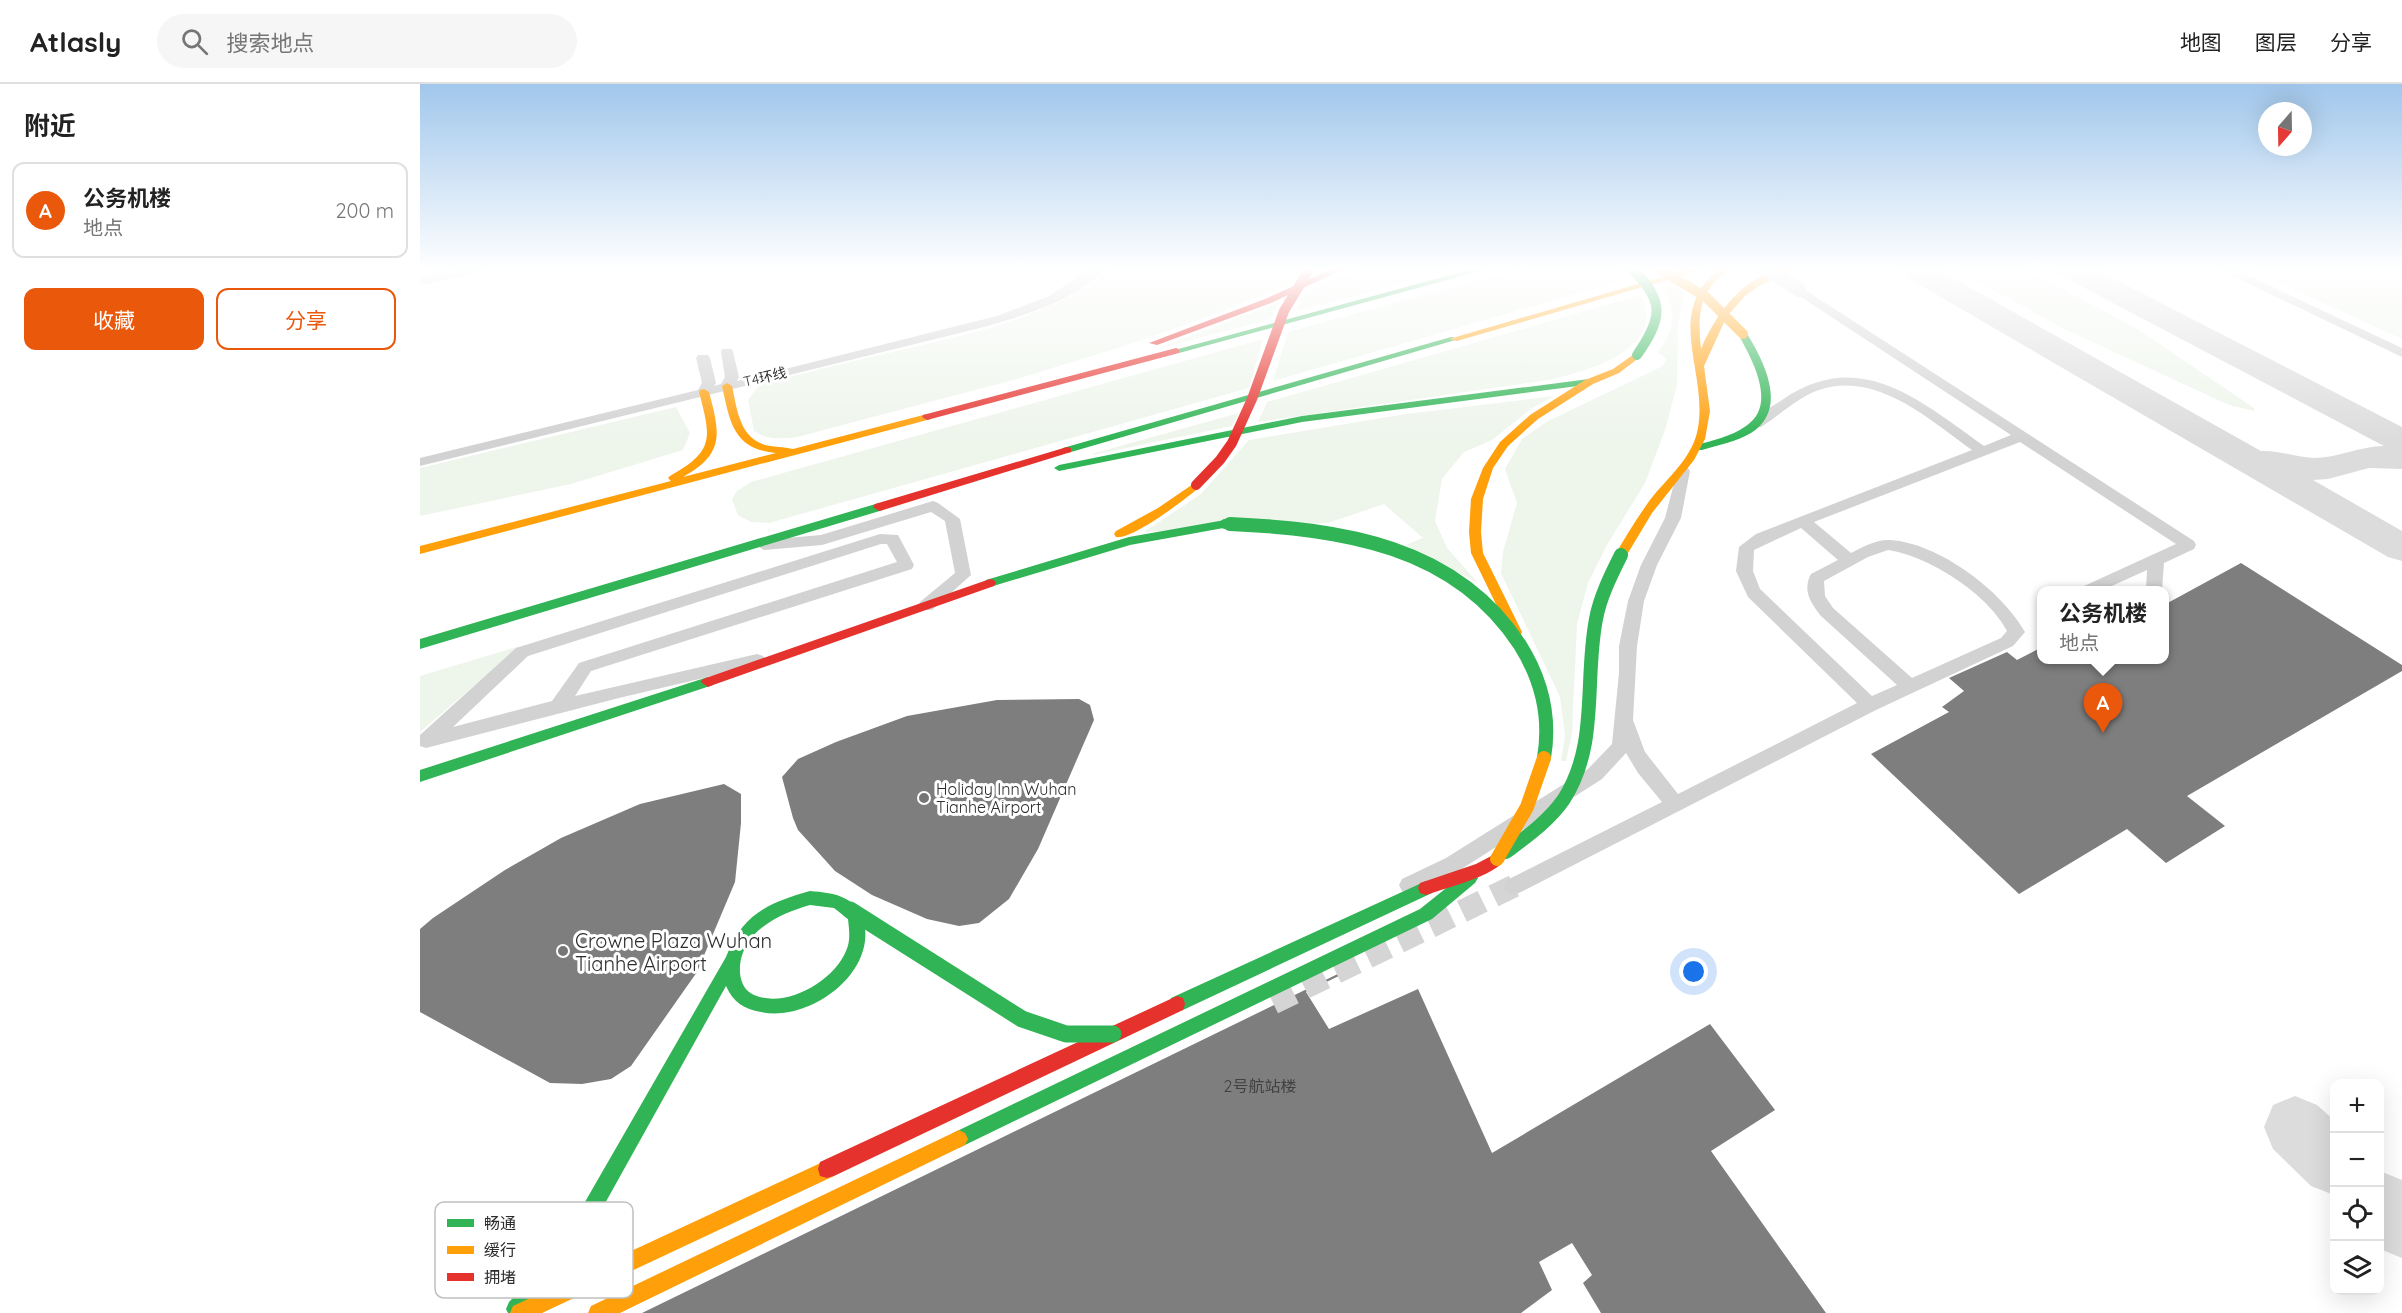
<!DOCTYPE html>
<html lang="zh">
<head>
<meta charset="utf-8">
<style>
  body { margin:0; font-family:Quicksand,"Noto Sans SC",sans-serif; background:#f6f6f6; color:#222 }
  .controls { position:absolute; right:18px; bottom:18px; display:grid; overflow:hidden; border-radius:12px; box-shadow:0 6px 24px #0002 }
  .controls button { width:54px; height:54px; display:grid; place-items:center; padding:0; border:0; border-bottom:2px solid #e0e0e0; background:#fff; color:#222; font:30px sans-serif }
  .compass { position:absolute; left:1838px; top:18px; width:54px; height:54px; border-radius:50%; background:#fff; box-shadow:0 6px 24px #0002; rotate:200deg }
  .you { position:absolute; left:1274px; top:888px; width:21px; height:21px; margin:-15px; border:4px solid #fff; border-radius:50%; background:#1a73e8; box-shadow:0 0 0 9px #1a73e833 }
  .badge { display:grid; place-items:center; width:39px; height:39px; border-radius:50%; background:#ea580c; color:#fff; font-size:20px; font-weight:700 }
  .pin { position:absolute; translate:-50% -50px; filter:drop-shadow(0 2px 3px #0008) }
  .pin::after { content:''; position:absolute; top:32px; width:21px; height:18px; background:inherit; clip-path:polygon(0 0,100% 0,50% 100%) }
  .popup { position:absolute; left:1617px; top:502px; width:132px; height:78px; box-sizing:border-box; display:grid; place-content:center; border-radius:12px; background:#fff; filter:drop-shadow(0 2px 4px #0005); font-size:20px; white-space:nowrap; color:#767676 }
  .popup b { font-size:22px; color:#222 }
  .popup::after { content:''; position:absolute; left:50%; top:100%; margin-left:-12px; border:12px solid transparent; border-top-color:#fff }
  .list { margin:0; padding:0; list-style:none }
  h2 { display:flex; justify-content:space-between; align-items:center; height:78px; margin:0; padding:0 24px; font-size:26px }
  h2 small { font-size:20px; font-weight:400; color:#767676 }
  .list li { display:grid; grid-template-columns:39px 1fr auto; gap:18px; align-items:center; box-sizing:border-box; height:96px; margin:0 12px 12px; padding:0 12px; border:2px solid #e0e0e0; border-radius:12px }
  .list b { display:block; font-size:22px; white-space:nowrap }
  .list p { margin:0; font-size:20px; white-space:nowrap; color:#767676 }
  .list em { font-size:20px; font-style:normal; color:#767676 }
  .actions { display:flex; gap:12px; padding:18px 24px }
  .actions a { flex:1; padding:14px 0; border:2px solid #ea580c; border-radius:12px; text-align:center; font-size:21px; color:#ea580c }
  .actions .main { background:#ea580c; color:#fff }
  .icon { flex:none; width:33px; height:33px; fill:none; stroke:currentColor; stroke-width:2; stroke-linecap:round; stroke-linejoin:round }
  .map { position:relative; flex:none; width:1982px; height:1229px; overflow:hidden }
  header { display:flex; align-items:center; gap:36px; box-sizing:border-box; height:84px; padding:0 30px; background:#fff; border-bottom:2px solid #e0e0e0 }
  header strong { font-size:28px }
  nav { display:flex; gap:33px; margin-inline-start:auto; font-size:21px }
  .search { width:420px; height:54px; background:#f6f6f6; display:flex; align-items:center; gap:15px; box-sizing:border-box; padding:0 21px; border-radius:33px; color:#767676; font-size:22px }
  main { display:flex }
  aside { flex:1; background:#fff }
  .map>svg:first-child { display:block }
</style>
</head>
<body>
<header>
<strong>Atlasly</strong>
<div class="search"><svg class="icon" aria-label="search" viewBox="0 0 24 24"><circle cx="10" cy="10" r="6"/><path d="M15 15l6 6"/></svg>搜索地点</div>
<nav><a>地图</a><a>图层</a><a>分享</a></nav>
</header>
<main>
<aside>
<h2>附近<small></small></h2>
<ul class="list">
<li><span class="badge">A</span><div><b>公务机楼</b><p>地点</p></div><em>200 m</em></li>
</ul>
<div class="actions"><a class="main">收藏</a><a>分享</a></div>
</aside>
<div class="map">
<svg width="1982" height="1229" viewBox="0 0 1982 1229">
  <rect width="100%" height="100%" fill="#fff"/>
  <g fill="#eef5eb">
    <path d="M691 184H883L868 201 785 234 704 262 597 295 377 353C361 355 348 356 334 347L328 316 337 304 348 298C396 286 445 274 494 263 563 246 636 231 691 184Z"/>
    <path d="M940 184H1040L876 227 885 208Z"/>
    <path d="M1100 184H1196L1208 195 853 297 868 248Z"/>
    <path d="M1533 184H1603L1716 244 1834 324V327L1809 321 1642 244Z"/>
    <path d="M1825 184H1982V254L1978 253Z"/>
    <path d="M1255 199 1266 205 1258 239 1257 301 1245 346 1225 399 1187 461 1168 499 1157 540 1152 649 1146 677H1141L1145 652 1140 613 1081 489 1083 468 1097 419 1085 385 1102 355 1128 337 1243 282 1246 275 1238 268C1254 248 1258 225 1242 204Z"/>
    <path d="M1221 211C1248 266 1166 287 1129 296L838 338 847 318Z"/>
    <path d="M859 218 851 235 741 264 742 263Z"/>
    <path d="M843 255 829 304 349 439 331 438 318 431 312 415 317 407 331 398Z"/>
    <path d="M1134 312 1111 325 1072 356 1044 368 1022 395 1015 437 1027 464 1058 499 986 461 1003 454 964 420 908 439 724 448 781 410 829 356 986 330Z"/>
    <path d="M256 323 270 349 263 366 151 400 0 432V384Z"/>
    <path d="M819 329 812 342 673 371 675 369Z"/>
    <path d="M100 562 0 648V592Z"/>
  </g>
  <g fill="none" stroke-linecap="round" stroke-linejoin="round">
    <g fill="#dcdcdc" fill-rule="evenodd">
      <path d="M1477 184H1515L1841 367C1858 366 1876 373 1893 374 1918 374 1940 362 1964 362L1638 190 1634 184H1673L1982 343V385L1949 384 1908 395 1893 396 1982 447V477L1968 473 1481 190Z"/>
      <path d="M1875 1012 1897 1021 1914 1036V1111L1891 1102 1853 1065 1844 1043 1853 1021Z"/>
      <path d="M1960 1087 1982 1096V1174L1960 1165Z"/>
    </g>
  </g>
  <g fill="#7e7e7e">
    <path d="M1821 479 1982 581V587L1767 712 1805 742 1746 779 1707 745 1599 810 1451 670 1529 628 1522 623 1544 607 1529 594 1587 568 1597 576 1622 563V576H1744V521Z"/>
    <path d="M659 615 670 621 674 636 618 765 589 815 559 839 539 842 507 835 452 811 415 787 378 746 373 734 362 693 378 675 416 658 487 632 577 616Z"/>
    <path d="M304 700 321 710V739L315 798 277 888 211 982 191 995 162 1000 130 999 0 928V845L13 834 85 786 141 754 220 720Z"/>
    <path d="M928 885 929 887 886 908 909 945 998 905 1072 1069 1290 940 1355 1026 1291 1067 1406 1229H1181L1163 1199 1172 1191 1152 1159 1119 1178 1132 1206 1101 1229H222Z"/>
  </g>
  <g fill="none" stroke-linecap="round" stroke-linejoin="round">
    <path stroke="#d5d5d5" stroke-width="23" stroke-dasharray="23 12" stroke-linecap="butt" d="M853 919 1094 802"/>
    <g fill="#d2d2d2" fill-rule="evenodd">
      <path d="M45 184H70L64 188 0 201V193Z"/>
      <path d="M672 184H686C656 216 608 230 568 242L0 382V374L278 306 282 299 276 274 278 271H288L290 274 296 299 294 302 301 300 305 293 301 268 302 265H312L313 268 319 293 317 297 577 232 629 212Z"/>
      <path d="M1796 184H1812L1982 264V273Z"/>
      <path d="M1379 202 1774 457 1776 461 1774 465 1744 479 1742 506H1726L1727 486 1683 506H1662L1664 502 1756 460 1600 358 1394 438 1431 469C1442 463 1457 455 1470 456 1519 459 1582 507 1605 548L1593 562 1456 626 1101 808 1094 811 1087 808 1084 802 1087 796 1242 718 1218 689 1206 669 1182 695 1040 786 996 807 989 810 982 807 979 801 982 795 1026 774 1168 685 1192 660 1199 589V562L1208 517 1221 481 1245 434 1258 384H1268L1270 387 1261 434 1237 481 1224 517 1217 562 1213 636 1225 668 1258 710 1437 619 1328 513 1316 487 1319 463 1336 450 1552 366C1510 336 1456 286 1399 306 1378 313 1360 331 1341 343L1336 344 1329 340C1337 330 1352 323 1362 316 1440 262 1500 317 1564 362L1591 351 1375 209 1373 206ZM1381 444 1418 476 1391 490C1382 507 1391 519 1401 532L1477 601 1452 612 1340 505 1333 487 1334 466ZM1468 466C1509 472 1568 510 1587 547L1581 554 1492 594 1413 524 1405 512 1404 497 1448 473Z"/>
      <path d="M513 417 518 419 540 435 551 491 512 526H500L498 522 500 518 535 489 525 437 511 428 402 461 344 466 336 461 344 456 401 451Z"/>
      <path d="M460 450 478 451 494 481 492 485 171 587 155 612 337 570 343 572 346 576 343 580 199 614 6 664 0 662V651L96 564ZM461 460H467L477 478 159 579 132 617 33 643 108 572Z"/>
    </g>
    <g fill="#30b455" fill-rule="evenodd">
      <path d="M1056 184H1071L759 269 751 267Z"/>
      <path d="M1323 247 1326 248C1344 277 1369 325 1331 349 1316 358 1298 361 1282 366H1274V362C1292 356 1311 353 1326 342 1358 321 1332 275 1318 250Z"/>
      <path d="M1031 253 1039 255 651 368 647 369 642 366 643 364Z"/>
      <path d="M1169 295 1174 298 1173 300 882 338 639 387 634 384 639 381 882 332Z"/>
      <path d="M459 419 465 423 463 426 0 565V555Z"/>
      <path d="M805 436 811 440 809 443 710 461 570 503 564 499 566 496 709 453Z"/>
      <path d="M288 593 295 598 293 601 0 698V686Z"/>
      <path d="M1050 787 1055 789 1058 794 1055 799 1012 835 545 1061 539 1064 533 1061 530 1055 533 1049 1000 825 1045 789Z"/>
      <path d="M1006 797 1012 799 1014 804 1012 809 763 926 757 928 751 926 749 920 751 914Z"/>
      <path d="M390 807C402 808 415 809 426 815 438 821 443 831 445 844 451 894 386 938 341 928 324 925 313 918 306 902L149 1184 106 1229H88L86 1225 89 1218 135 1170 306 873C322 830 348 819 390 807ZM390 821 414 824 428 835C429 846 431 856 426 867 414 897 366 925 334 911 325 907 321 899 320 889 318 849 358 830 390 821Z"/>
    </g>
    <g fill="#ff9f0a" fill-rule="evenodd">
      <path d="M1273 184H1288L1037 257 1029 255Z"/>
      <path d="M1300 184H1310C1305 190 1297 194 1292 201 1277 220 1279 242 1281 265 1297 227 1329 184 1375 184L1339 202 1326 211 1307 232 1284 282 1290 327 1285 355 1274 376 1232 429 1205 474H1197L1195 471C1206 452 1217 434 1230 416 1247 394 1273 374 1278 344 1288 286 1243 230 1300 184Z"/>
      <path d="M1217 268 1222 271 1220 273 1199 289 1173 300 1118 335 1088 362 1073 384 1063 415 1061 448 1063 469 1102 548 1101 551H1091L1051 469 1049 448 1051 415 1063 384 1080 358 1110 331 1165 296 1193 285Z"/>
      <path d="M307 299 312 302C317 324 319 353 345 361 354 363 364 363 373 365L507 330 512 333 511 335 0 470V462L251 397 248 394 250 392C295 367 291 354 279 308L280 306 284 305 289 308C300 349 305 370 263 393L356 369C313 365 310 338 302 302Z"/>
      <path d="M776 398 780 399V403C765 415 713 456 696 453L694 450 696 447 738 424Z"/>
      <path d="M539 1046 545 1049 548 1055 545 1061 200 1229H168L171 1222Z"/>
      <path d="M407 1076 414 1078 416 1085 414 1092 122 1229H90L93 1222Z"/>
    </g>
    <g fill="#e5322d" fill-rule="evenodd">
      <path d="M914 184H926L851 219 737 261 729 259 845 215Z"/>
      <path d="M756 264 759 265V269L507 336 502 333 503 331Z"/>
      <path d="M647 363 651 364V368L463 426 459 427 453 423 455 420Z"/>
      <path d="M570 495 574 496 576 499 574 502 293 601 288 603 281 598 283 595Z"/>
      <path d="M1077 769 1082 770 1085 775C1076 792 1025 804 1006 811L1000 809 998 804 1000 799 1056 780Z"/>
      <path d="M757 912 763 914 765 920 763 926 414 1092 407 1094 400 1092 398 1085 400 1078Z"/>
    </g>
    <path stroke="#d2d2d2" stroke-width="14" d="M1345 184 1379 206"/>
    <g stroke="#30b455" stroke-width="10">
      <path d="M1211 184C1245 216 1243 234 1217 271"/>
      <path d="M805 440 842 442"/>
    </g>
    <g stroke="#30b455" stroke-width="14">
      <path d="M810 440C921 445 1035 461 1100 561 1122 596 1131 633 1124 674"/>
      <path d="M1086 768C1106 753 1129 737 1144 715 1179 660 1164 596 1176 535 1180 513 1191 491 1201 471"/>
    </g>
    <path stroke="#30b455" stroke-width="17" d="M430 826 602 935 646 950H693"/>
    <path stroke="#ff9f0a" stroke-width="10" d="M1238 184 1286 213 1323 250"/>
    <path stroke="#ff9f0a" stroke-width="14" d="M1077 775 1107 723 1124 674"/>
    <path stroke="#e5322d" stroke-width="10" d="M776 401 800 376 812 359 832 315 864 227 890 184"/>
  </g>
  <linearGradient id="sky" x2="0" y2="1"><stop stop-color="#a1c7ec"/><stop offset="0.52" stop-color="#fff"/><stop offset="1" stop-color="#fff" stop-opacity="0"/></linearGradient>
  <rect width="1982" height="356" fill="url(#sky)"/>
  <g fill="#767676" stroke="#fff" stroke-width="2">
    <circle cx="504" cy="714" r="6"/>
    <circle cx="143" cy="867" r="6"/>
  </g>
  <g text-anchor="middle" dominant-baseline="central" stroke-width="6" stroke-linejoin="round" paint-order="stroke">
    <g font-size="14" fill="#2d2d2d" stroke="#fff">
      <text transform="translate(345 293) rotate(-13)">T4环线</text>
    </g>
    <g font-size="16" fill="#2d2d2d" stroke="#fff" text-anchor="start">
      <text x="516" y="705">Holiday Inn Wuhan<tspan x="516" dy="18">Tianhe Airport</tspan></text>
    </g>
    <g font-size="16" fill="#414141">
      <text x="840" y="1002">2号航站楼</text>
    </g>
    <g font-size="20" fill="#2d2d2d" stroke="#fff" text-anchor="start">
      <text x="155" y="856">Crowne Plaza Wuhan<tspan x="155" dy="23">Tianhe Airport</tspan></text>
    </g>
  </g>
  <rect x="15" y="1118" width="198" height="96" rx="9" fill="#fff" stroke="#c0c0c0" stroke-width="1.5"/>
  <rect x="27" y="1135" width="27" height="8" fill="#30b455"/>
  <rect x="27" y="1162" width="27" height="8" fill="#ff9f0a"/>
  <rect x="27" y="1189" width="27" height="8" fill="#e5322d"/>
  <g font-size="16" fill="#2d2d2d">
    <text x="64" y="1145">畅通</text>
    <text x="64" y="1172">缓行</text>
    <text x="64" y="1199">拥堵</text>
  </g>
</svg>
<div class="controls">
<button>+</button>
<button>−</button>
<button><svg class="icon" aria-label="locate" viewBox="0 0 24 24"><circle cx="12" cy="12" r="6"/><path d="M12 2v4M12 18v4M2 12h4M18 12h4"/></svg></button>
<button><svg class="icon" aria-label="layers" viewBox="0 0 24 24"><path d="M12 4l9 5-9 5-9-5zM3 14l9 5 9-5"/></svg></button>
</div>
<svg class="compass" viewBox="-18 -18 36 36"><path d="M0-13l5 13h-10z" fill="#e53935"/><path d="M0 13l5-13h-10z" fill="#767676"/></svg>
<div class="you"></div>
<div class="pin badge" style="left:1683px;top:649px">A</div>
<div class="popup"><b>公务机楼</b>地点</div>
</div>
</main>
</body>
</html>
